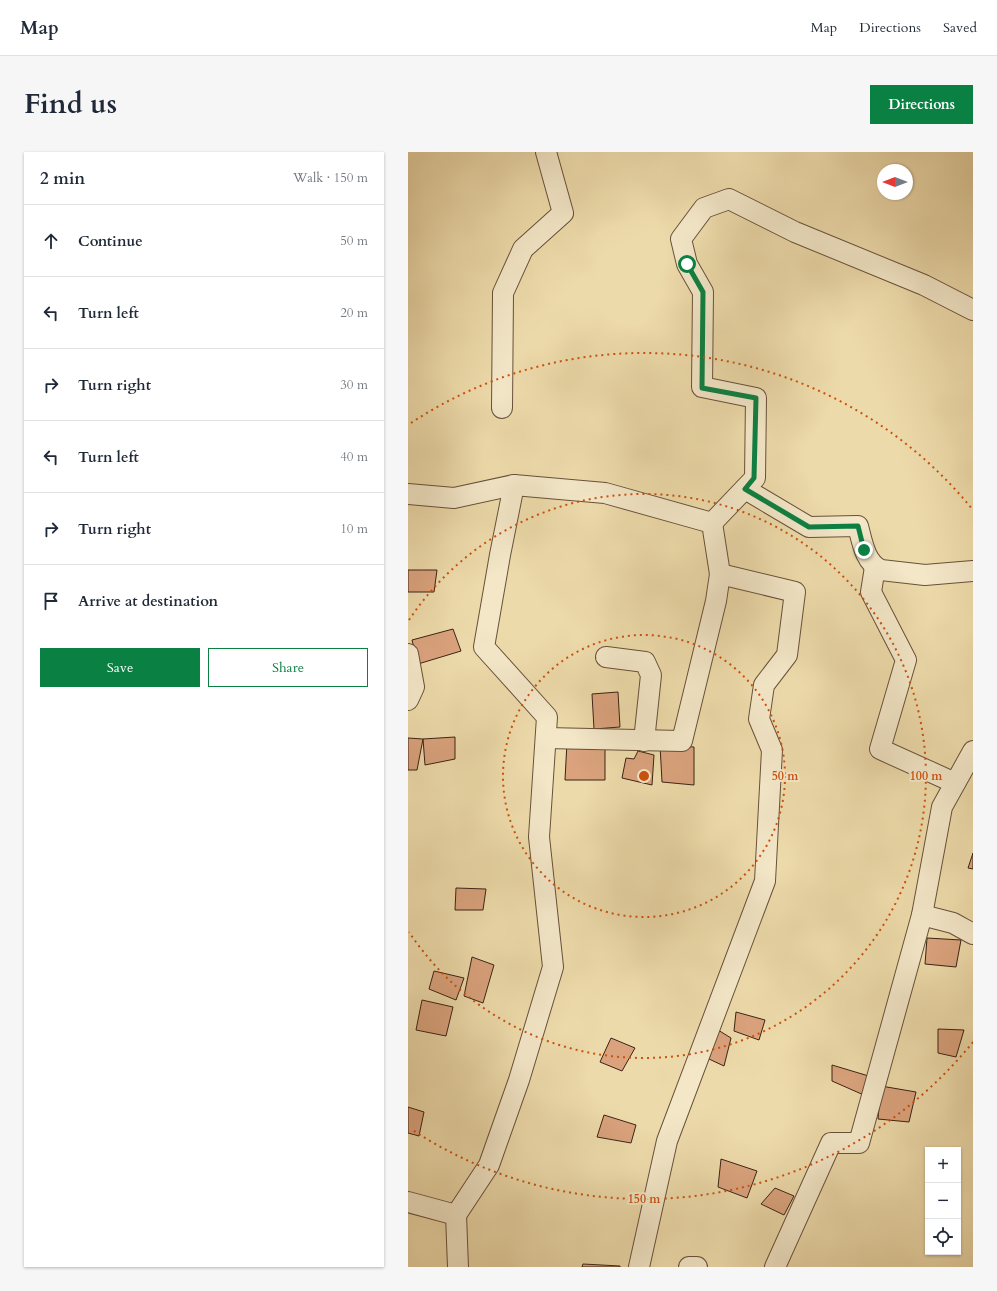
<!DOCTYPE html>
<html lang="en">
<head>
<meta charset="utf-8">
<style>
  body { margin:0; font-family:Cardo,serif; background:#f6f6f7; color:#1f2937 }
  .controls { position:absolute; right:12px; bottom:12px; display:grid; overflow:hidden; border-radius:0px; box-shadow:0 1px 3px #0004 }
  .controls button { width:36px; height:36px; display:grid; place-items:center; padding:0; border:0; border-bottom:1px solid #e0e1e3; background:#fff; color:#1f2937; font:20px sans-serif }
  .compass { position:absolute; left:469px; top:12px; width:36px; height:36px; border-radius:50%; background:#fff; box-shadow:0 1px 3px #0004; rotate:270deg }
  .stop { position:absolute; width:12px; height:12px; margin:-9px; border:3px solid #0b8043; border-radius:50%; background:#fff }
  .stop.end { background:#0b8043; border-color:#fff; box-shadow:0 1px 4px #0008 }
  .list { margin:0; padding:0; list-style:none }
  h2 { display:flex; justify-content:space-between; align-items:center; height:52px; margin:0; padding:0 16px; font-size:17px }
  h2 small { font-size:13px; font-weight:400; color:#747a83 }
  .list li { display:grid; grid-template-columns:26px 1fr auto; gap:12px; align-items:center; box-sizing:border-box; height:72px; padding:0 16px; border-top:1px solid #e0e1e3 }
  .list b { display:block; font-size:15px; white-space:nowrap }
  .list em { font-size:13px; font-style:normal; color:#747a83 }
  .actions { display:flex; gap:8px; padding:12px 16px }
  .actions a { flex:1; padding:9px 0; border:1px solid #0b8043; border-radius:0px; text-align:center; font-size:14px; color:#0b8043 }
  .actions .main { background:#0b8043; color:#fff }
  .icon { flex:none; width:22px; height:22px; fill:none; stroke:currentColor; stroke-width:2; stroke-linecap:round; stroke-linejoin:round }
  .map { position:relative; flex:none; width:565px; height:1115px; overflow:hidden; border-radius:0px }
  header { display:flex; align-items:center; gap:24px; box-sizing:border-box; height:56px; padding:0 20px; background:#fff; border-bottom:1px solid #e0e1e3 }
  header strong { font-size:19px }
  nav { display:flex; gap:22px; margin-inline-start:auto; font-size:14px }
  .intro { display:flex; align-items:center; justify-content:space-between; box-sizing:border-box; height:96px; padding:0 24px }
  h1 { margin:0; font-size:28px }
  .button { padding:10px 18px; border-radius:0px; background:#0b8043; color:#fff; font-size:14px; font-weight:700 }
  main { display:flex; gap:24px; padding:0 24px }
  aside { flex:1; background:#fff; border-radius:0px; box-shadow:0 1px 3px #0004 }
  .map>svg:first-child { display:block }
</style>
</head>
<body>
<header>
<strong>Map</strong>
<nav><a>Map</a><a>Directions</a><a>Saved</a></nav>
</header>
<div class="intro"><h1>Find us</h1><a class="button">Directions</a></div>
<main>
<aside>
<h2>2 min<small>Walk · 150 m</small></h2>
<ul class="list">
<li><svg class="icon" aria-label="ahead" viewBox="0 0 24 24"><path d="M12 20V5M6 11l6-6 6 6"/></svg><div><b>Continue</b></div><em>50 m</em></li>
<li><svg class="icon" aria-label="left" viewBox="0 0 24 24"><path d="M17 20v-9H6M10 6l-5 5 5 5"/></svg><div><b>Turn left</b></div><em>20 m</em></li>
<li><svg class="icon" aria-label="right" viewBox="0 0 24 24"><path d="M7 20v-9h11M14 6l5 5-5 5"/></svg><div><b>Turn right</b></div><em>30 m</em></li>
<li><svg class="icon" aria-label="left" viewBox="0 0 24 24"><path d="M17 20v-9H6M10 6l-5 5 5 5"/></svg><div><b>Turn left</b></div><em>40 m</em></li>
<li><svg class="icon" aria-label="right" viewBox="0 0 24 24"><path d="M7 20v-9h11M14 6l5 5-5 5"/></svg><div><b>Turn right</b></div><em>10 m</em></li>
<li><svg class="icon" aria-label="arrive" viewBox="0 0 24 24"><path d="M6 21V4h12l-3 4 3 4H6"/></svg><div><b>Arrive at destination</b></div></li>
</ul>
<div class="actions"><a class="main">Save</a><a>Share</a></div>
</aside>
<div class="map">
<svg width="565" height="1115" viewBox="0 0 565 1115">
  <rect width="100%" height="100%" fill="#eddaaa"/>
  <filter id="stains"><feTurbulence type="fractalNoise" baseFrequency=".005" numOctaves="4"/><feColorMatrix values="0 0 0 0 .2 0 0 0 0 .09 0 0 0 0 .02 0 0 0 .5 -.17"/></filter>
  <radialGradient id="worn" r=".72"><stop offset=".6" stop-color="#630" stop-opacity="0"/><stop offset="1" stop-color="#630" stop-opacity=".3"/></radialGradient>
  <g fill="#daa37d" stroke="#3b2315">
    <path d="M0 418H29L26 440H0Z"/>
    <path d="M45 477 53 499 10 512 4 488Z"/>
    <path d="M210 540 212 575 186 577 184 542Z"/>
    <path d="M47 585V607L17 613 15 587Z"/>
    <path d="M0 586 15 587 9 618H0Z"/>
    <path d="M159 590H197V628H157Z"/>
    <path d="M252 593 286 595V633L254 630Z"/>
    <path d="M230 599 246 603 244 633 214 626 218 606 226 607Z"/>
    <path d="M565 701V717L560 716Z"/>
    <path d="M48 736 78 737 75 758H47Z"/>
    <path d="M519 786 553 788 548 815 517 812Z"/>
    <path d="M64 805 86 813 75 851 56 844Z"/>
    <path d="M26 819 56 826 48 848 21 837Z"/>
    <path d="M14 848 45 855 38 884 8 878Z"/>
    <path d="M328 860 357 868 351 888 326 879Z"/>
    <path d="M530 877 556 878 548 905 530 901Z"/>
    <path d="M310 878 323 886 316 914 301 907Z"/>
    <path d="M203 886 227 896 214 919 192 910Z"/>
    <path d="M424 913 464 925 458 944 424 929Z"/>
    <path d="M473 934 508 940 501 970 470 967Z"/>
    <path d="M0 955 16 960 11 984 0 981Z"/>
    <path d="M196 963 228 973 223 991 189 985Z"/>
    <path d="M313 1007 349 1019 339 1046 310 1035Z"/>
    <path d="M367 1036 386 1044 376 1063 353 1052Z"/>
    <path d="M175 1112 212 1114V1115H174Z"/>
  </g>
  <g fill="none" stroke-linecap="round" stroke-linejoin="round">
    <defs>
      <g id="minor">
        <path d="M94 256 95 141 115 97 155 61 138 0"/>
        <path d="M106 333 197 341 304 371 312 422 387 440 379 503 356 533 351 567 364 598 357 729 259 989 231 1115"/>
        <path d="M337 337 401 375 450 374C454 389 457 411 473 418L517 423 565 419"/>
        <path d="M0 342 46 346 106 333 92 403 76 495 139 565 131 685 145 815 111 928 81 1013 48 1063"/>
        <path d="M304 371 347 326 348 246 294 235 295 140 279 112 273 87 296 56 321 47 387 80 516 133 565 158"/>
        <path d="M467 415 463 440 498 508 472 597 547 631"/>
        <path d="M0 502 6 535 0 548"/>
        <path d="M198 505 237 510 243 523 236 589"/>
        <path d="M138 586 274 589 308 449 312 422"/>
        <path d="M514 763 545 771 565 782"/>
        <path d="M0 1050 48 1063 50 1115"/>
        <path d="M281 1115H289"/>
        <path d="M367 1115 423 991H451L514 763 534 655 565 599"/>
      </g>
    </defs>
    <use href="#minor" stroke="#68513a" stroke-width="22"/>
    <use href="#minor" stroke="#f3e7c8" stroke-width="20"/>
  </g>
  <g fill="none" stroke-linecap="round" stroke-linejoin="round">
    <path stroke="#0b8043" stroke-width="5" d="M279 112 295 140 294 236 348 246 346 326 337 337 401 375 450 374 456 398"/>
  </g>
  <g fill="none" stroke="#ce510d" stroke-width="2" stroke-dasharray="2 4">
    <circle cx="236" cy="624" r="141"/>
    <path d="M1 468A282 282 0 1 1 1 780"/>
    <path d="M565 890A423 423 0 0 1 3 977M3 271A423 423 0 0 1 565 358"/>
  </g>
  <circle cx="236" cy="624" r="6" fill="#ce510d" stroke="#f3e7c8" stroke-width="2"/>
  <g font-size="12" text-anchor="middle" font-weight="bold" fill="#ce510d" stroke="#f3e7c8" stroke-width="4" stroke-linejoin="round" paint-order="stroke">
    <text x="377" y="628">50 m</text>
    <text x="518" y="628">100 m</text>
    <text x="236" y="1051">150 m</text>
  </g>
  <rect width="100%" height="100%" filter="url(#stains)"/>
  <rect width="100%" height="100%" fill="url(#worn)"/>
</svg>
<div class="controls">
<button>+</button>
<button>−</button>
<button><svg class="icon" aria-label="locate" viewBox="0 0 24 24"><circle cx="12" cy="12" r="6"/><path d="M12 2v4M12 18v4M2 12h4M18 12h4"/></svg></button>
</div>
<svg class="compass" viewBox="-18 -18 36 36"><path d="M0-13l5 13h-10z" fill="#e53935"/><path d="M0 13l5-13h-10z" fill="#747a83"/></svg>
<div class="stop" style="left:279px;top:112px"></div>
<div class="stop end" style="left:456px;top:398px"></div>
</div>
</main>
</body>
</html>
